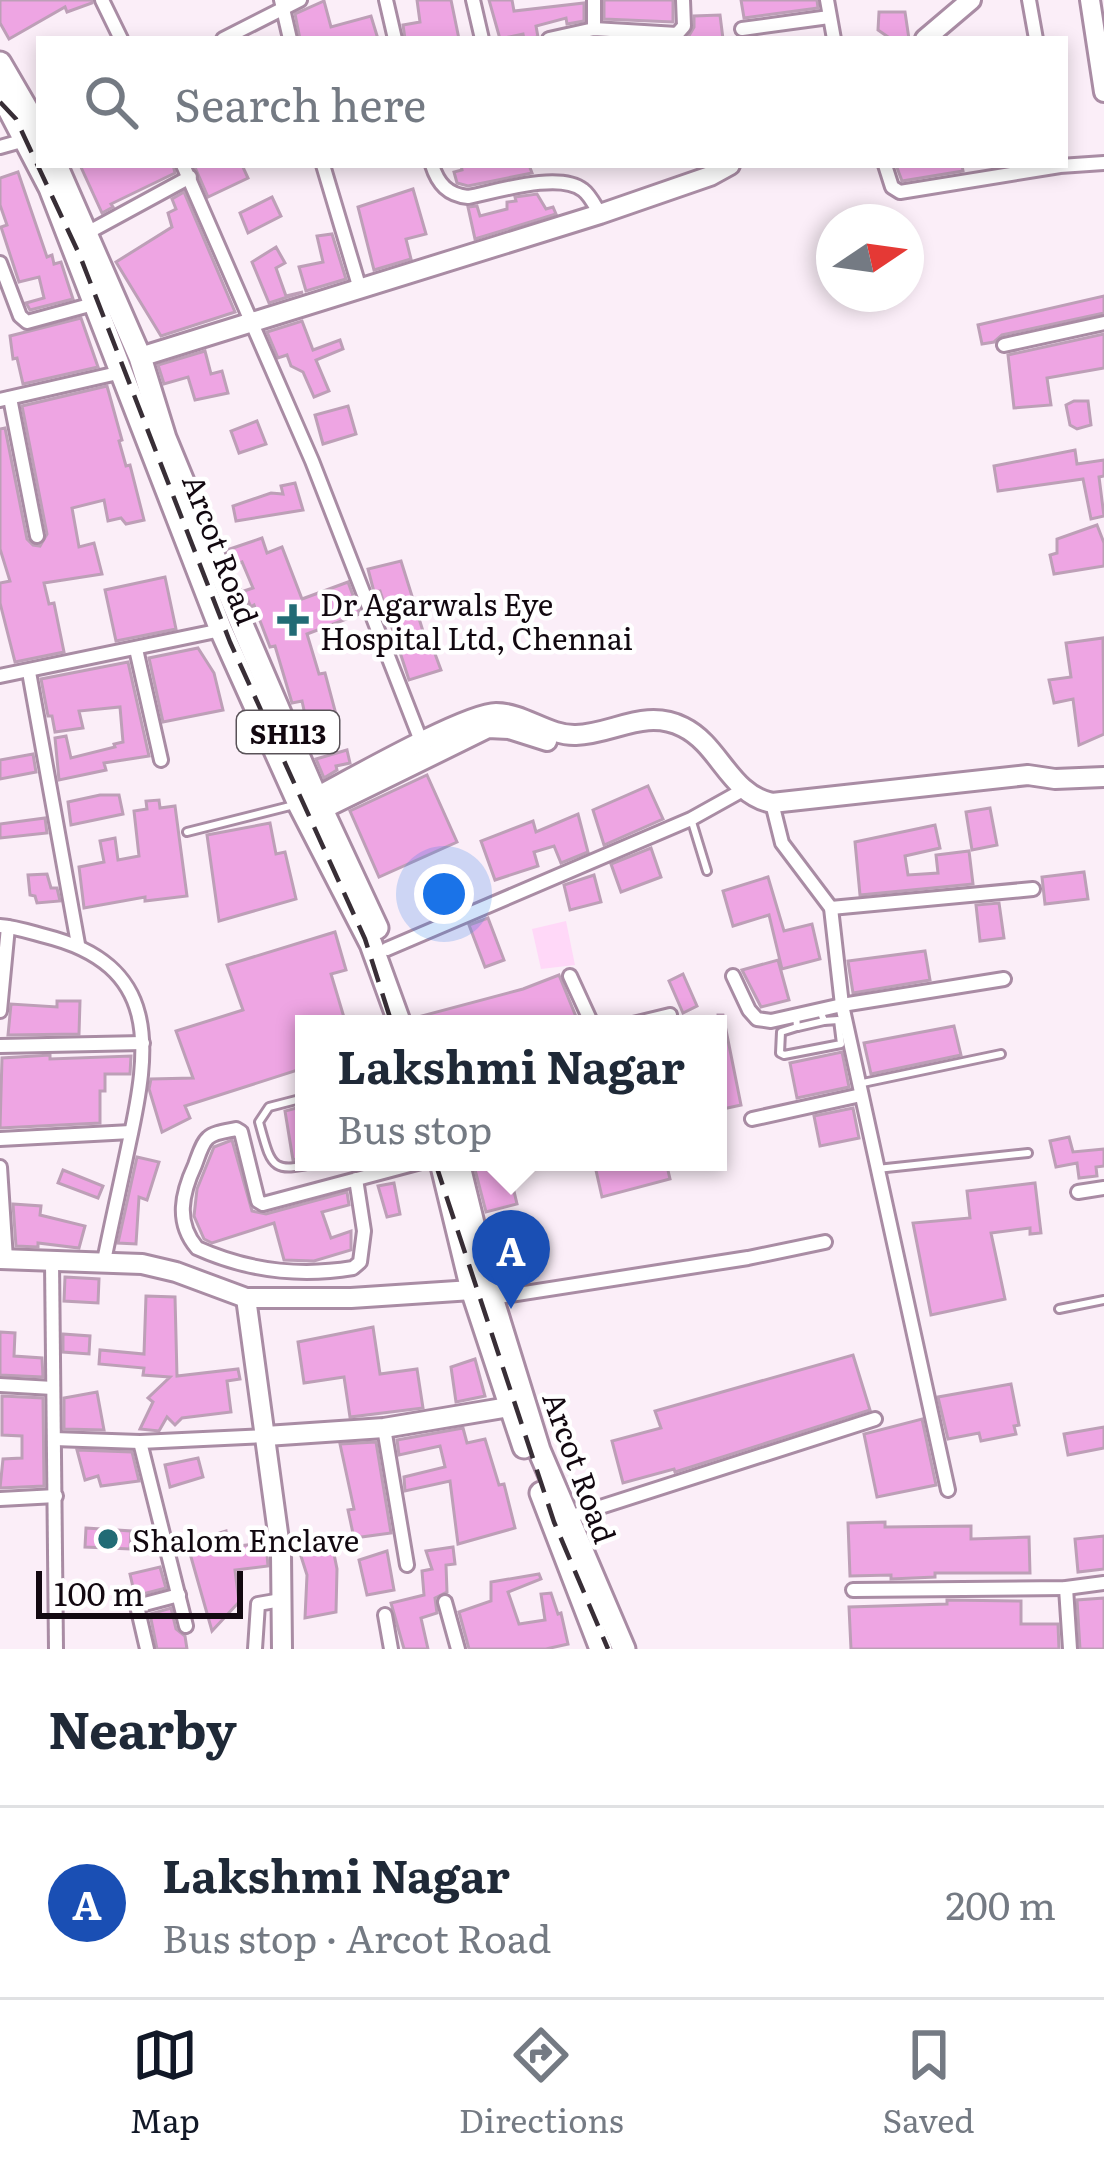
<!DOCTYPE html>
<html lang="en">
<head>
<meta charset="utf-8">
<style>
  body { margin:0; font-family:Literata,serif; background:#f2f2f3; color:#1f2937 }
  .compass { position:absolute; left:816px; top:204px; width:108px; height:108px; border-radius:50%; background:#fff; box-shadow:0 6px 18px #0003; rotate:77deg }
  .scale { position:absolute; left:36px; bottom:30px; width:207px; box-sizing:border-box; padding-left:12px; border:6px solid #120810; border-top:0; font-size:33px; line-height:42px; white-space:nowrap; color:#120810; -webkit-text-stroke:9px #fff; paint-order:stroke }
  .you { position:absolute; left:444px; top:894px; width:42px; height:42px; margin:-30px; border:9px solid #fff; border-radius:50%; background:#1a73e8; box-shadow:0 0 0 18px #1a73e833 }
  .badge { display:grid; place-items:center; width:78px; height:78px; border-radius:50%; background:#111827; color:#fff; font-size:39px; font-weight:700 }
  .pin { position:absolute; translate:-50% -99px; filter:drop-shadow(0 3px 6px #0008) }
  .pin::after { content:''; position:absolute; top:63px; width:42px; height:36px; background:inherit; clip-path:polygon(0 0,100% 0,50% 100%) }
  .popup { position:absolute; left:295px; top:1015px; width:432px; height:156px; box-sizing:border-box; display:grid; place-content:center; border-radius:0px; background:#fff; filter:drop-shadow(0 3px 9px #0005); font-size:39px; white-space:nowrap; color:#747a83 }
  .popup b { font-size:45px; color:#1f2937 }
  .popup::after { content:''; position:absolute; left:50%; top:100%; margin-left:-24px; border:24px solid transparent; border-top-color:#fff }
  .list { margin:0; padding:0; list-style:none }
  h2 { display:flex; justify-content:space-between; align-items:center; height:156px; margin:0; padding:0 48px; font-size:51px }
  h2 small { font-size:39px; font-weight:400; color:#747a83 }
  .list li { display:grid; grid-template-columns:78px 1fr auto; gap:36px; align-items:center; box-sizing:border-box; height:192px; padding:0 48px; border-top:3px solid #e0e1e3 }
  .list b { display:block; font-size:45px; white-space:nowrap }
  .list p { margin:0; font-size:39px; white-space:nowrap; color:#747a83 }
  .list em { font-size:39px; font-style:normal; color:#747a83 }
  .icon { flex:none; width:66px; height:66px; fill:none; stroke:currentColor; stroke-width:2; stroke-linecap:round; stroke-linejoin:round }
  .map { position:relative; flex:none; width:1104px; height:1649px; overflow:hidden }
  .search { position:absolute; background:#fff; box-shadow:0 6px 18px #0003; left:36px; right:36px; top:36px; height:132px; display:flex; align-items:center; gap:30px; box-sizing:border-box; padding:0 42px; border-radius:0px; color:#747a83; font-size:45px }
  .sheet { height:348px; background:#fff }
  nav { display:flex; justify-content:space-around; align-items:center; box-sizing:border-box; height:168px; border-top:3px solid #e0e1e3; background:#fff; font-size:33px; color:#747a83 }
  nav a { display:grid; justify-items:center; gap:6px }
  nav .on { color:#111827 }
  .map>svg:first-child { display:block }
</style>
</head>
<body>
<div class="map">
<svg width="1104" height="1649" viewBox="0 0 1104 1649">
  <rect width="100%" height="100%" fill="#fbeef8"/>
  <path fill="#ffd8f8" d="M566 921 575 965 541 969 532 929Z"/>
  <g fill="#eea5e3" stroke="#bd9fb7" stroke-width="3">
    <path d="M0 0H92V3L67 12 65 7 9 39 0 23Z"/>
    <path d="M417 0H451L459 39H405L403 25 420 22Z"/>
    <path d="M489 0H512L514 11 584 3V21L567 24 566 18 536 26 538 37 524 39 523 34 500 39Z"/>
    <path d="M604 0H673V22L604 19Z"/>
    <path d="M741 0H817L818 8 744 18Z"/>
    <path d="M324 1 331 27 371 16 378 39H300L295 14Z"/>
    <path d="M879 12H905L909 39H891L878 30Z"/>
    <path d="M720 15 723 39H687L694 27V16Z"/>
    <path d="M80 165H173L175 173 111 204 113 207 102 213Z"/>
    <path d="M194 165H242L248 178 208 197Z"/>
    <path d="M461 165H529L532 173 468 186 457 183 454 172 462 170Z"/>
    <path d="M896 165H962L963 171 902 181Z"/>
    <path d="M18 172 47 257 52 255 54 264 61 262 73 299 30 310 26 303 44 298 39 277 19 282 1 227 7 225 0 205V178Z"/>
    <path d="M413 189 426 234 406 239 411 259 374 270 358 207Z"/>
    <path d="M184 192 235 312 161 336 116 262 172 227 168 213 176 209 172 199Z"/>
    <path d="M537 194 546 209 553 207 556 214 475 239 468 207 477 206 480 216 507 209V202L516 201 515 197Z"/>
    <path d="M272 197 281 216 248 233 240 213Z"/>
    <path d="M332 234 346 279 306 291 299 267 323 262 317 236Z"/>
    <path d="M276 247 285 263 276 268 286 296 303 292 269 303 252 262Z"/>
    <path d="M1104 296V313L1002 335 994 342 982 344 978 325Z"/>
    <path d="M81 318 98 367 23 384 17 358 13 359 10 336Z"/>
    <path d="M302 321 313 350 340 340 343 349 316 360 329 391 314 397 303 372 291 366 287 355 278 358 267 332Z"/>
    <path d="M1104 334V368L1047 378 1051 405 1014 408 1008 355Z"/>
    <path d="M205 351 211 374 222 371 228 393 195 400 188 377 164 384 158 365Z"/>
    <path d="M107 386 122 440 119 441 126 466 130 465 144 520 126 524 121 518 108 521 104 500 72 508 79 547 94 543 102 574 44 583 49 604 54 603 64 652 15 662 0 603V583L10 581 0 549V429L5 428 27 539 33 545 40 546 47 534 22 406Z"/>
    <path d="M1074 401H1088L1091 425 1077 429 1070 425 1066 405Z"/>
    <path d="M348 406 356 434 323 444 315 415Z"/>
    <path d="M257 421 266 444 239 453 231 431Z"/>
    <path d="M1075 450 1077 464 1104 460V476L1099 477 1104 516 1091 519 1083 479 998 491 994 466Z"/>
    <path d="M295 483 303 510 236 521 233 506 271 493 283 494 281 486Z"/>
    <path d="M1097 525 1104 543V566L1054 574 1050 555 1057 553V539Z"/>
    <path d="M262 538 267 553 282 547 302 599 348 582 360 614 307 634 319 674 325 673 337 718 307 724 302 701 292 703 275 646 270 647 254 605 251 607 244 591 253 588 242 562 234 565 227 550Z"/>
    <path d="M401 561 427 644 431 643 441 670 409 680 380 591 374 592 368 569Z"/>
    <path d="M165 577 176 629 116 641 105 590Z"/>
    <path d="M1103 638 1104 734 1079 745 1073 699 1054 703 1049 680 1071 677 1066 643Z"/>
    <path d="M198 648 214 673 223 710 163 722 149 658Z"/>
    <path d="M128 662 149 756 104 763 106 770 59 780 55 738 66 736 71 758 115 747 114 744 123 742 120 707 79 711 83 728 55 732 52 716H48L41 679Z"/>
    <path d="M347 750 350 763 336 766 337 770 324 778 316 759Z"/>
    <path d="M33 754 36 772 0 779V760Z"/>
    <path d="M427 775 457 842 379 877 350 811Z"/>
    <path d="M648 786 663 819 604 845 593 810Z"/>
    <path d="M100 795H119L123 814 71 825 68 802Z"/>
    <path d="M159 800 160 808 175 806 187 896 145 901V897L84 908 79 867 104 862 100 841 115 838 118 860 139 856 134 811 147 809 146 801Z"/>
    <path d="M990 808 997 845 972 850 966 812Z"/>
    <path d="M578 814 588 852 561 863 554 846 534 852 538 866 495 880 481 841 533 821 536 832Z"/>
    <path d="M45 818 47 833 0 838V824Z"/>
    <path d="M270 823 276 854 285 852 296 899 219 921 207 835Z"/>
    <path d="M935 825 940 848 905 856 908 875 938 873 936 855 969 851 973 884 860 895 855 842Z"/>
    <path d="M651 848 661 877 621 892 611 864Z"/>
    <path d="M1084 872 1088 899 1045 904 1042 877Z"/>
    <path d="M47 874 51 888H57L60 901 37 903 35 896 30 895 28 875Z"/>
    <path d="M594 875 601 902 570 910 564 885Z"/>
    <path d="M768 877 784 931 812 924 820 959 782 969 769 915 733 926 723 891Z"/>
    <path d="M999 903 1004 938 980 941 976 905Z"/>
    <path d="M488 918 504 960 485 967 469 925Z"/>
    <path d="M335 932 346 970 331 974 346 1024H304V1068L185 1106 190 1118 162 1132 149 1089 151 1079 193 1078 176 1031 243 1010 227 965Z"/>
    <path d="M925 951 930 980 853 993 848 961Z"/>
    <path d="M778 960 789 1000 761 1007 742 970Z"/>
    <path d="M683 974 697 1006 683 1013 669 981Z"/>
    <path d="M559 975 579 1024H415L414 1018 523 989Z"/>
    <path d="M57 1001H80L79 1034 8 1035 11 1004 57 1007Z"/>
    <path d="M718 1015H723L741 1105 723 1109 718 1085Z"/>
    <path d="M954 1026 961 1055 871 1074 864 1043Z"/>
    <path d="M842 1052 849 1087 797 1098 790 1063Z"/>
    <path d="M50 1055V1059L131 1056 130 1074H105V1091H100V1123L0 1128 2 1058Z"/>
    <path d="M304 1106V1157L293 1160 285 1111Z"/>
    <path d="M853 1108 859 1138 820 1146 814 1116Z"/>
    <path d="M1069 1137 1073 1152 1104 1149V1166L1096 1167 1097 1176 1079 1178 1077 1163 1056 1167 1050 1141Z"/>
    <path d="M232 1140 252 1211 266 1214 347 1192 349 1205 322 1212 331 1238 351 1231V1250L314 1261 284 1260 274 1223 212 1243 204 1239 194 1216 197 1189 214 1147Z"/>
    <path d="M137 1157 159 1162 147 1200 139 1197 136 1244 118 1243Z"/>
    <path d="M473 1162H507L517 1204 486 1212Z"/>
    <path d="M614 1162H666L670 1179 602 1197 595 1166Z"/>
    <path d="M63 1170 103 1186 98 1198 58 1183Z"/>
    <path d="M394 1183 400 1214 387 1217 378 1186Z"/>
    <path d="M1035 1183 1041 1233 1030 1234V1228L991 1233 1005 1299 931 1315 913 1223 970 1218 967 1191Z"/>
    <path d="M13 1204 41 1206 40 1215 85 1226 79 1248 38 1243V1247L16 1246Z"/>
    <path d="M65 1277 99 1279 98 1303 64 1301Z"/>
    <path d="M146 1296 175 1297 177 1376 238 1369 240 1379 227 1381 231 1412 182 1418 175 1425 167 1417 159 1431 140 1429 153 1402 148 1398 170 1377 143 1375 144 1368 99 1364 100 1350 144 1354Z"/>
    <path d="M373 1327 380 1374 417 1369 423 1408 350 1417 344 1377 304 1383 298 1342Z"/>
    <path d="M0 1332 15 1333 14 1356 42 1358 43 1377 0 1375Z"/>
    <path d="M63 1334 90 1336 89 1354 63 1352Z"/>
    <path d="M853 1355 870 1410 675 1472 674 1469 623 1483 612 1441 661 1428 655 1411Z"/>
    <path d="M475 1359 485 1396 456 1402 451 1367Z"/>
    <path d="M1011 1384 1019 1425 1014 1426 1016 1434 981 1441 979 1433 948 1439 938 1397Z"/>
    <path d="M97 1392 104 1430 64 1429V1398Z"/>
    <path d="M2 1396 43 1398 44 1486 0 1488 3 1459 22 1458V1436L2 1435Z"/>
    <path d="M922 1419 936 1485 877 1497 864 1434Z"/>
    <path d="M1104 1427V1448L1068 1455 1064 1434Z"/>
    <path d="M463 1428 467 1443 485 1439 499 1485 504 1484 515 1528 458 1544 450 1481 405 1491 404 1477 445 1467 440 1446 399 1455 397 1440Z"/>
    <path d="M376 1442 391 1533 354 1538 348 1510 354 1509 340 1444Z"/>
    <path d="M77 1450 132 1452 139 1481 101 1486 98 1476 85 1480Z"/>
    <path d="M198 1458 203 1477 170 1487 165 1465Z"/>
    <path d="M885 1522V1527L971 1526V1539L1029 1537 1030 1573H935V1577L891 1579V1575L850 1576 848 1523Z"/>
    <path d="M86 1528 131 1531 130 1549 85 1547Z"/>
    <path d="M226 1531 228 1547 266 1543 268 1566 235 1570 239 1602 212 1631 187 1543Z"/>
    <path d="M1104 1536V1569L1078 1572 1075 1539Z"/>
    <path d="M332 1544 337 1569 336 1612 305 1618 307 1575 299 1550Z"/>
    <path d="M453 1547 455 1564 446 1565 447 1592 435 1598 437 1613 421 1618 428 1649H404L391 1603 424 1595 422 1571 432 1569 426 1551Z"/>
    <path d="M387 1551 394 1590 367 1595 359 1560Z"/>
    <path d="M160 1567 166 1588 135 1596 130 1574Z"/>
    <path d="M539 1574 541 1579 508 1592 519 1624 545 1620 541 1594 551 1593 558 1614 561 1613 568 1644 546 1649H469L459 1612 491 1601V1582Z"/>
    <path d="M1104 1598V1649H1080L1077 1600Z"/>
    <path d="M947 1600 1021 1601V1624H1058L1059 1649H851L849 1607 947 1604Z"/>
    <path d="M171 1608 176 1629 185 1636 187 1649H157L150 1614Z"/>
  </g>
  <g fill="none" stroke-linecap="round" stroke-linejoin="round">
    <defs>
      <g id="lane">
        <path d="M692 822 707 871"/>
        <path d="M187 832 294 805"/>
        <path d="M796 1016 797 1027 781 1032 780 1053 784 1055 841 1044 838 1020 824 1021 820 1010"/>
        <path d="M798 1027 824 1021"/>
        <path d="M858 1084 1001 1054"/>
        <path d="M304 1098 269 1107 259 1122C272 1169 271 1174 321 1162"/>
        <path d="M877 1169 1028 1153"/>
        <path d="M1059 1309 1104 1300"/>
      </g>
      <g id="street">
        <path d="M102 0 121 39"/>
        <path d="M281 0 290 39"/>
        <path d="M386 0 395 39"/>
        <path d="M473 0 482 39"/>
        <path d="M594 0V29"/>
        <path d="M827 0 834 39"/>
        <path d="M1029 0 1036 39"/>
        <path d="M742 29 829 17"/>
        <path d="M223 39 300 0"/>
        <path d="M549 39 594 29 677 34 684 26 683 0"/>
        <path d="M0 147 25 140"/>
        <path d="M183 165 312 461 423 746"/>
        <path d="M323 165 360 289"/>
        <path d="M432 165C438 184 448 195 468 197 495 192 559 171 583 190 590 195 595 206 600 214"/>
        <path d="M885 165 892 187 900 192 1060 166 1104 163"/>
        <path d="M87 233 190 177"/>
        <path d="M0 263 20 316 27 322 97 303"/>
        <path d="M1004 345 1104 323"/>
        <path d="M10 398 37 536"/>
        <path d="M0 400 122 372"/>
        <path d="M136 649 161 760"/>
        <path d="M29 672 78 944"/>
        <path d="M0 676 221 630"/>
        <path d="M772 803 782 843 831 908 842 1005 948 1490"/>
        <path d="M831 908 1033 889"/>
        <path d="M0 926C15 927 30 932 45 936 161 965 150 1047 129 1143 121 1182 112 1221 104 1261"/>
        <path d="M387 949 691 819 743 790"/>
        <path d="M570 976 592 1024"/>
        <path d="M733 976 749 1010 757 1019 771 1021 842 1005 1004 979"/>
        <path d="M0 1011 8 927"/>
        <path d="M633 1024 670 1015"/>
        <path d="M0 1046 143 1043"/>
        <path d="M752 1119 861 1095"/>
        <path d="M0 1139 131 1132"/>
        <path d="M0 1167 6 1259"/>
        <path d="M356 1179 364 1231 360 1262 353 1268C299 1277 248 1271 197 1248 175 1222 182 1193 195 1165 198 1157 202 1143 208 1138 214 1132 228 1131 236 1129L241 1132 258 1201 263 1204 421 1162"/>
        <path d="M1078 1192 1104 1188"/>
        <path d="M52 1262 56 1649"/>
        <path d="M492 1298 748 1258 825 1242"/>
        <path d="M0 1385 53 1388"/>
        <path d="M384 1428 407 1565"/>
        <path d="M54 1439 140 1442 266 1436"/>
        <path d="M140 1442 186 1626"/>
        <path d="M0 1499 56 1496"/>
        <path d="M566 1518 875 1419"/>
        <path d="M1066 1588 1070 1649"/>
        <path d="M853 1590 1066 1588 1104 1583"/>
        <path d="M445 1602 458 1649"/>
        <path d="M385 1615 391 1649"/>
        <path d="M147 1649 137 1606 179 1595"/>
        <path d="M255 1649 258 1604 281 1600"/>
      </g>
      <g id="secondary">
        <path d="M1090 0 1104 92"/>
        <path d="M925 39 971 0"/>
        <path d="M140 357 600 214 710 176 730 165"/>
        <path d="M305 803C340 785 465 713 496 713 524 713 548 736 576 735 613 734 645 708 683 727 720 745 729 794 772 803L1028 775 1055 779 1104 777"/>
        <path d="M309 816 488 728 509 729 547 741"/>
        <path d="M0 1259 142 1264 176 1272 246 1298H351L472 1290"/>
        <path d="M246 1298 281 1555 282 1649"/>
        <path d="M266 1436 384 1428 509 1407"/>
      </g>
      <g id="primary">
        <path d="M0 63 39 130"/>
        <path d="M0 92 50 188 221 630 300 806 371 944 400 1024"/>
        <path d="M56 165 140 357 165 438 243 627 316 797 377 928"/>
        <path d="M441 1162 472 1290 524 1447"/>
        <path d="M458 1162 488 1285 539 1450 624 1649"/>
        <path d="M541 1493 601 1649"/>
      </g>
    </defs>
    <use href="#lane" stroke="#a98ca4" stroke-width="12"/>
    <use href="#street" stroke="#a98ca4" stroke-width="18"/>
    <use href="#secondary" stroke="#a98ca4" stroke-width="24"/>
    <use href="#primary" stroke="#a98ca4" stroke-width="27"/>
    <use href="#lane" stroke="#fff" stroke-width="6"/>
    <use href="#street" stroke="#fff" stroke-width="12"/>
    <use href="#secondary" stroke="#fff" stroke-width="18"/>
    <use href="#primary" stroke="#fff" stroke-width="21"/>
    <g stroke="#382e36" stroke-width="4.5" stroke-dasharray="24 12" stroke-linecap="butt">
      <path d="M0 102 16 119 80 256 230 642 365 939 392 1024"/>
      <path d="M435 1162 554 1522 608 1649"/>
    </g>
  </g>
  <g fill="#216b75" stroke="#fff" stroke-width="4.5">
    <path d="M287 602h12v12h12v12h-12v12h-12v-12h-12v-12h12z"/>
    <circle cx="108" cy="1539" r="12"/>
  </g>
  <g text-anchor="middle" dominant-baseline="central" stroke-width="9" stroke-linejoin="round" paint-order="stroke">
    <rect fill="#fff" stroke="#595258" stroke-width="3" x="237" y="711" width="102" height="42" rx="9"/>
    <g font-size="27" font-weight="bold" fill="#120810">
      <text x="288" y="732">SH113</text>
    </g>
    <g font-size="30" fill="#120810" stroke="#fff">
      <text transform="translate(222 549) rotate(69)">Arcot Road</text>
      <text transform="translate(581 1467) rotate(70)">Arcot Road</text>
    </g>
    <g font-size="30" fill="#120810" stroke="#fff" text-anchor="start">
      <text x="320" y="603">Dr Agarwals Eye<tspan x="320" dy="34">Hospital Ltd, Chennai</tspan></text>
      <text x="132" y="1539">Shalom Enclave</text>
    </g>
  </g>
</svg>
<svg class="compass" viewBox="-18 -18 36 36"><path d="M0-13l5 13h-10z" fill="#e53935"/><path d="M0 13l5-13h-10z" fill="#747a83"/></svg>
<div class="scale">100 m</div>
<div class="you"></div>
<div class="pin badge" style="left:511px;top:1309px;background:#1a4fb4">A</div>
<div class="popup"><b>Lakshmi Nagar</b>Bus stop</div>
<div class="search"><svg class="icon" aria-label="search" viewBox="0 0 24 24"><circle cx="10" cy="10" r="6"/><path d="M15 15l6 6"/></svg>Search here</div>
</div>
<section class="sheet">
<h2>Nearby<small></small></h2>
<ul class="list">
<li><span class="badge" style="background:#1a4fb4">A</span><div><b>Lakshmi Nagar</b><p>Bus stop · Arcot Road</p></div><em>200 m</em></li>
</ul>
</section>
<nav>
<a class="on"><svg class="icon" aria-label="map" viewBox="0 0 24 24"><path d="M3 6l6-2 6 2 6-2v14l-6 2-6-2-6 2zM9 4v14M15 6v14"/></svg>Map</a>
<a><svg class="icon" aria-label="directions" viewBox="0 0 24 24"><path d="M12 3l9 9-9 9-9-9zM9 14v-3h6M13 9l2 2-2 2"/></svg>Directions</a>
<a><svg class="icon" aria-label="saved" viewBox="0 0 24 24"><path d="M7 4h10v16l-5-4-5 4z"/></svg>Saved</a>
</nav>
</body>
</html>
